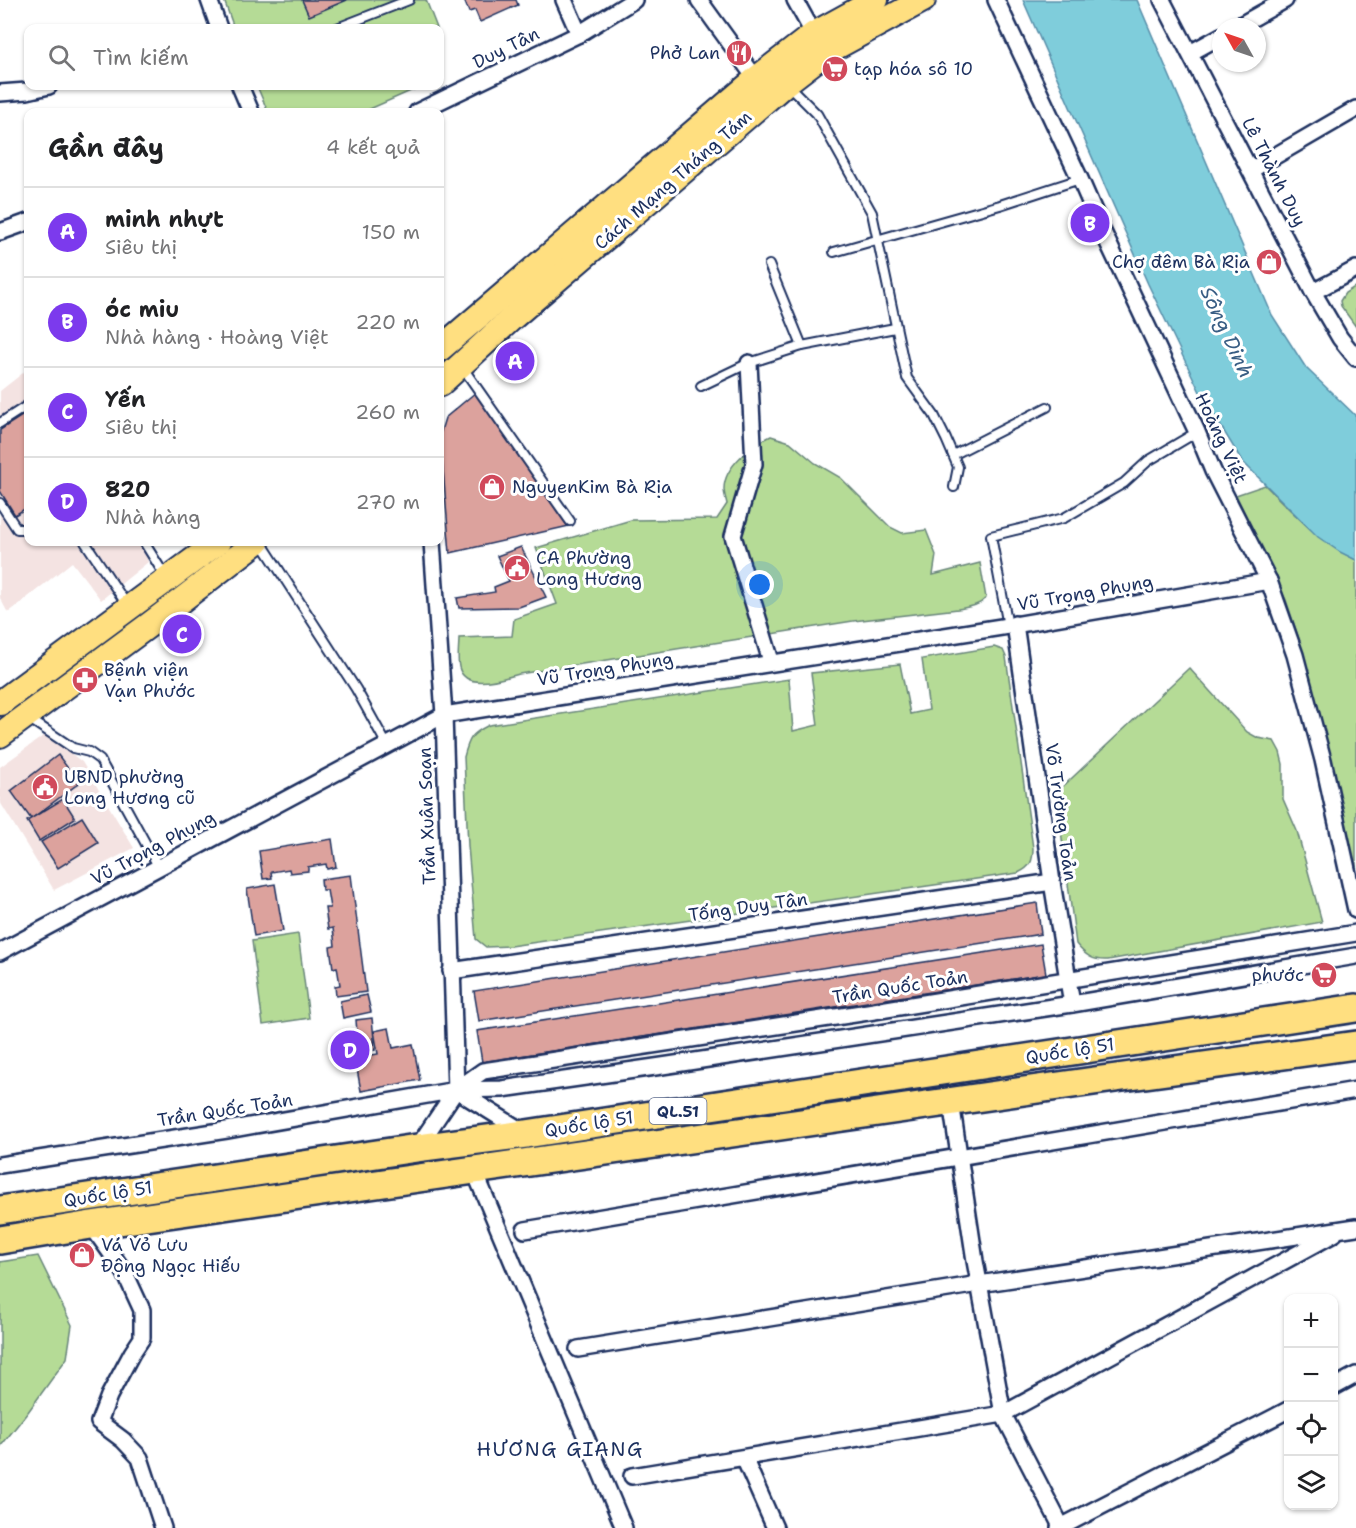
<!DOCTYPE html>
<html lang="vi">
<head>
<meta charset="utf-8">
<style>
  body { margin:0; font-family:"Shantell Sans",sans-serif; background:#f6f6f6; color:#202124 }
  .controls { position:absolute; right:18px; bottom:18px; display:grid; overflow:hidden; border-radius:12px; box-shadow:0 2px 4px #0004 }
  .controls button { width:54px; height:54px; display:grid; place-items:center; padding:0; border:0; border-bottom:2px solid #e0e0e0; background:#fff; color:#202124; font:30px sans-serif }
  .compass { position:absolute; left:1212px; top:18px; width:54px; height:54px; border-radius:50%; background:#fff; box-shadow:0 2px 4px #0004; rotate:310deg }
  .you { position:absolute; left:760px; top:585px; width:21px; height:21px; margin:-15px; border:4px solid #fff; border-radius:50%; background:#1a73e8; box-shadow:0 0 0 9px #1a73e833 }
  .badge { display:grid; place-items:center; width:39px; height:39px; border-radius:50%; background:#7c3aed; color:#fff; font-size:20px; font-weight:700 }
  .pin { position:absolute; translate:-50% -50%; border:3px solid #fff; box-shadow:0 2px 6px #0006 }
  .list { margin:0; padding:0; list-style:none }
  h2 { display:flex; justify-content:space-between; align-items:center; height:78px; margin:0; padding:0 24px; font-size:26px }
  h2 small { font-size:20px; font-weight:400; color:#757577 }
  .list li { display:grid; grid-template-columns:39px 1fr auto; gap:18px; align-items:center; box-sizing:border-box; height:90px; padding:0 24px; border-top:2px solid #e0e0e0 }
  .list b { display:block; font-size:22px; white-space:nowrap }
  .list p { margin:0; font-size:20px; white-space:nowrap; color:#757577 }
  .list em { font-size:20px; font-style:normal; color:#757577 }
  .icon { flex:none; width:33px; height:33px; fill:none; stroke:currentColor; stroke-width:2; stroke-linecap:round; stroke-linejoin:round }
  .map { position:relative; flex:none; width:1356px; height:1528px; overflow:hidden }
  .search { position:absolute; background:#fff; box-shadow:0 2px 4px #0004; left:24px; top:24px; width:420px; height:66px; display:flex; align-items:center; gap:15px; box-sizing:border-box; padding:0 21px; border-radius:12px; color:#757577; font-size:22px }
  .panel { position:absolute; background:#fff; box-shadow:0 2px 4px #0004; left:24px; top:108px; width:420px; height:438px; border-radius:12px }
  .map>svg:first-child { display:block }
</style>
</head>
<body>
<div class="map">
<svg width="1356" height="1528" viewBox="0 0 1356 1528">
  <rect width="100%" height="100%" fill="#fff"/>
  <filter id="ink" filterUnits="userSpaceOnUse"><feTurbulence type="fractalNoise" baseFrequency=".0167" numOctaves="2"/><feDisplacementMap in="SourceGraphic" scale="12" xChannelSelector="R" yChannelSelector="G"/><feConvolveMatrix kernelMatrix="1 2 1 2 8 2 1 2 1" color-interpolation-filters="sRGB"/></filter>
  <g filter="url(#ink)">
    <g fill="#f4e3e2">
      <path d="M28 369V542H141L148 562 101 600 72 562 8 613 0 598V391Z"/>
      <path d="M46 734 82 762 134 848 54 890 0 802V767Z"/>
    </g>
    <g fill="#b5db96" stroke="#68857a" stroke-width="1.5">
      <path d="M224 0H426L437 28H234Z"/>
      <path d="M257 86H422L363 112H268Z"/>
      <path d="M1356 286V327L1341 306 1340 301 1345 293Z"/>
      <path d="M771 436 790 442 815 463 841 478 890 527 902 533 926 530 936 555 933 575 980 563 986 598C979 606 969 607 958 609L853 621 519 674C503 678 465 692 459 667 457 658 459 647 459 638L512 636 514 619 557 604 536 548 631 520 717 519 727 504C726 499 724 494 724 489 724 466 752 445 771 436Z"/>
      <path d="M1265 485C1293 513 1320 542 1356 560V888L1300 642 1286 600 1236 495Z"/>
      <path d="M994 647 1003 650 1006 657 1033 848C1033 861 1031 867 1018 873L510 946 486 947 476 939 468 846 464 757C469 738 471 734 489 725L789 679 793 731 818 725 811 673 900 664 910 714 929 710 922 659Z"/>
      <path d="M1189 668 1247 732 1258 738 1274 741 1280 752 1283 764V799L1297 831 1322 922 1108 960C1093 961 1086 956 1076 944L1056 793Z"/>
      <path d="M298 934 309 1018 263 1025 252 941Z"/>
      <path d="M38 1256 72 1325 67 1358 28 1412 0 1447V1262Z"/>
    </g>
    <path fill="#7fcddb" stroke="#578ea9" stroke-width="1.5" d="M1023 0H1137L1272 315 1306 368 1356 416V560L1340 552 1318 537 1242 461 1200 392 1148 284Z"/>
    <g fill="#dca29d" stroke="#1b2f5e" stroke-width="1.5">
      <path d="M302 0H347L309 16Z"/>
      <path d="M464 0H516L518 5 480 22 475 10 469 12Z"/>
      <path d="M476 392 569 526 450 553 440 434 445 418Z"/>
      <path d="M28 412V507L15 515 0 491V430Z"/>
      <path d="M521 547 546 597 519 607 459 608 457 598 495 592 494 587 509 581 497 556Z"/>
      <path d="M58 755 79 783 31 819 11 791Z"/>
      <path d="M63 799 75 818 39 841 27 821Z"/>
      <path d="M82 817 98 843 58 868 41 842Z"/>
      <path d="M332 839 336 867 327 869 326 864 308 867V871L290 873 289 869 271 872 272 878 263 879 259 851Z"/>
      <path d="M351 875 366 992 336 996 335 986 340 985 337 967 333 968 330 947 335 946 333 928 328 929 325 908H330L327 890H322L321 879Z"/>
      <path d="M275 884 283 931 254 936 247 889Z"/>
      <path d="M1037 903 1041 934 479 1021 474 991Z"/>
      <path d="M1041 944 1046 974 482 1062 477 1031Z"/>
      <path d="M367 995 371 1012 343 1018 340 1001Z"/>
      <path d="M372 1018 375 1050 342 1054 340 1035 357 1033 356 1020Z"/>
      <path d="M389 1028 393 1048 413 1044 420 1080 361 1091 355 1058 378 1054 374 1031Z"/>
    </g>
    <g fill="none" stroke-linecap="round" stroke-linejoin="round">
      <defs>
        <g id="lane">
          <path d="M337 28 409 0"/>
          <path d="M789 86 817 114 872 213 907 378 934 415 946 439 958 467 954 487"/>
          <path d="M834 252 1000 205 1080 179"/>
          <path d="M769 265 802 346"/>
          <path d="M463 368 570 521"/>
          <path d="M701 386 749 363 802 346 895 328"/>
          <path d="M0 423 28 405"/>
          <path d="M953 455 1047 407"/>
          <path d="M0 503 17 529H28"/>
          <path d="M85 542 127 605"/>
          <path d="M144 542 165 576"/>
          <path d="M261 542 356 689 387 745"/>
          <path d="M1008 626 991 536 1064 518 1124 483 1148 461 1197 432"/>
          <path d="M28 718 73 748 89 752 100 760 158 866"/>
        </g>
        <g id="street">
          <path d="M209 0 219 28"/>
          <path d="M699 0 756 79"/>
          <path d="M795 0 817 40"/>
          <path d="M996 0 1080 179 1104 234 1197 432 1213 471 1269 581 1295 655 1323 760 1356 910"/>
          <path d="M1162 0 1313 292 1340 338 1356 358"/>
          <path d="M1237 27 1285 0"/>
          <path d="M579 34 634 0"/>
          <path d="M1190 53 1221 36"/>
          <path d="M240 86 251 112"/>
          <path d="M0 93 27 91 49 86"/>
          <path d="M417 112 579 34 564 0"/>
          <path d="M1251 170 1356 109"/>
          <path d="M0 232 28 222"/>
          <path d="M1313 292 1356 269"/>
          <path d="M749 363 754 464 733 536 771 661"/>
          <path d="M1015 624 1052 882 1072 1004"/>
          <path d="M0 952 444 715 1008 626 1269 581"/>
          <path d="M451 971 1052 882"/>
          <path d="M456 1090 483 1071 868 1012 1356 933"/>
          <path d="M456 1090 525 1133"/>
          <path d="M951 1102 975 1261 1003 1414 1062 1528"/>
          <path d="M417 1148 456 1090 444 715 432 542"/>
          <path d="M0 1165 227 1130 456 1090 502 1089 662 1066 1072 1004 1356 956"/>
          <path d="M474 1170 624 1528"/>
          <path d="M91 1225 125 1273 142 1310V1338L132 1353 109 1396 99 1422 123 1440 140 1458 163 1528"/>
          <path d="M525 1230 1356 1090"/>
          <path d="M578 1349 979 1284 1356 1227"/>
          <path d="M1334 1387 1356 1375"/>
          <path d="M744 1458 775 1528"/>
          <path d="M632 1476 1003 1414 1334 1234"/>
          <path d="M1059 1528 1288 1410"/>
        </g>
        <g id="primary">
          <path d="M440 349 756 79 814 34 876 0"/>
          <path d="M440 384 512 318 786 83 825 53 923 0"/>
          <path d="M0 703 218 542"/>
          <path d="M0 735 153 622 257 542"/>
        </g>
        <g id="highway">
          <path d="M0 1210 417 1148 526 1134 1356 1008"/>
          <path d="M0 1240 91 1225 1094 1081 1356 1045"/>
        </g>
      </defs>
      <use href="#lane" stroke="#1b2f5e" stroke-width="12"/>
      <use href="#street" stroke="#1b2f5e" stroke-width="20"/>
      <use href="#primary" stroke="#1b2f5e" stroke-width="28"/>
      <use href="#highway" stroke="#1b2f5e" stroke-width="32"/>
      <use href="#lane" stroke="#fff" stroke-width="8"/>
      <use href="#street" stroke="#fff" stroke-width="15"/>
      <use href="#primary" stroke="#ffdf80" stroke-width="24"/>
      <use href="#highway" stroke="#ffdf80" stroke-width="27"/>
    </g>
  </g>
  <defs>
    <symbol id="restaurant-disc" viewBox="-11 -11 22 22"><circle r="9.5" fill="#d1495b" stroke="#fff"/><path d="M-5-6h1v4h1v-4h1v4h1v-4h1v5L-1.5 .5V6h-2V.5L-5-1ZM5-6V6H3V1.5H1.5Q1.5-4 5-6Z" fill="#fff"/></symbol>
    <symbol id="supermarket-disc" viewBox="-11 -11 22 22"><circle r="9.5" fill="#d1495b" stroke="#fff"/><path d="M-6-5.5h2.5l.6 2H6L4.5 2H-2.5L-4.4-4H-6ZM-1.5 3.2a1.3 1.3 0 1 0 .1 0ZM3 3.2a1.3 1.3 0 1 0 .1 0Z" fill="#fff"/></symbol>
    <symbol id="shop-disc" viewBox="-11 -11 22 22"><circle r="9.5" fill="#d1495b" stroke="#fff"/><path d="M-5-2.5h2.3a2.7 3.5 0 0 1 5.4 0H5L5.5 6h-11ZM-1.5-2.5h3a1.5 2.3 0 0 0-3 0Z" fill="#fff"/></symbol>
    <symbol id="civic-disc" viewBox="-11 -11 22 22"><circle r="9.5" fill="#d1495b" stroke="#fff"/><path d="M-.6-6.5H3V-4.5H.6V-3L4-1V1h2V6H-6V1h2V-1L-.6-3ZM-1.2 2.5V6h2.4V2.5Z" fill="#fff"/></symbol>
    <symbol id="pharmacy-disc" viewBox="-11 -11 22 22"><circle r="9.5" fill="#d1495b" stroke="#fff"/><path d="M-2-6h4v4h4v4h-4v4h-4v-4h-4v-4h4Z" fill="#fff"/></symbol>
  </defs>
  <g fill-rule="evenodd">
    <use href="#restaurant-disc" x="724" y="38" width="30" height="30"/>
    <use href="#supermarket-disc" x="820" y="54" width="30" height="30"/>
    <use href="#shop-disc" x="1254" y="247" width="30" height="30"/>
    <use href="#shop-disc" x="477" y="472" width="30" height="30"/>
    <use href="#civic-disc" x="502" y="553" width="30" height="30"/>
    <use href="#pharmacy-disc" x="70" y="665" width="30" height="30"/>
    <use href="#civic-disc" x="30" y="772" width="30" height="30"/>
    <use href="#supermarket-disc" x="1309" y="960" width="30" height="30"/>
    <use href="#shop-disc" x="67" y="1240" width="30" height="30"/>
  </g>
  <g text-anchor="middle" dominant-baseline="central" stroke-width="6" stroke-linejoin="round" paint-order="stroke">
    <rect fill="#fff" stroke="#5f6d8e" stroke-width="1.5" x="649.5" y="1098" width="57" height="26" rx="4.5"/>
    <g font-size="16" font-weight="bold" fill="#1b2f5e">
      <text x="678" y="1111">QL.51</text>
    </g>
    <g font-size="18" fill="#1b2f5e" stroke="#fff">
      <text transform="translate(506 48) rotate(-26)">Duy Tân</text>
      <text transform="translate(1274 172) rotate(63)">Lê Thành Duy</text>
      <text transform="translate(673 180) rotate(-41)">Cách Mạng Tháng Tám</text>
      <text transform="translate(1221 438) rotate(65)">Hoàng Việt</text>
      <text transform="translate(1085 593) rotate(-10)">Vũ Trọng Phụng</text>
      <text transform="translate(605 669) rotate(-9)">Vũ Trọng Phụng</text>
      <text transform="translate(1061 812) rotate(82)">Võ Trường Toản</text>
      <text transform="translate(427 816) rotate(-92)">Trần Xuân Soạn</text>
      <text transform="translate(153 848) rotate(-28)">Vũ Trọng Phụng</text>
      <text transform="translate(748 907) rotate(-8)">Tống Duy Tân</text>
      <text transform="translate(900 987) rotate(-9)">Trần Quốc Toản</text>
      <text transform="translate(1070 1051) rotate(-9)">Quốc lộ 51</text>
      <text transform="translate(225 1110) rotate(-9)">Trần Quốc Toản</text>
      <text transform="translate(589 1124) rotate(-9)">Quốc lộ 51</text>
      <text transform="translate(108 1194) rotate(-9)">Quốc lộ 51</text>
    </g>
    <g font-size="18" fill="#1b2f5e" stroke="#fff" text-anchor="start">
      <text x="720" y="53" text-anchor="end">Phở Lan</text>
      <text x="854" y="69">tạp hóa sô 10</text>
      <text x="1250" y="262" text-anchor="end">Chợ đêm Bà Rịa</text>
      <text x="512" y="487">NguyenKim Bà Rịa</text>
      <text x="536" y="558">CA Phường<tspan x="536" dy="21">Long Hương</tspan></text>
      <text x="104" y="670">Bệnh viện<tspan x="104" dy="21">Vạn Phước</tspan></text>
      <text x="64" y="777">UBND phường<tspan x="64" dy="21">Long Hương cũ</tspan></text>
      <text x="1304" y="975" text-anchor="end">phước</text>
      <text x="101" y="1245">Vá Vỏ Lưu<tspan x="101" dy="21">Động Ngọc Hiếu</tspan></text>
    </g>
    <g font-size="20" font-style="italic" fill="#395e84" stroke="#fff">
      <text transform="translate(1227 332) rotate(65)">Sông Dinh</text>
    </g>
    <g font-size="20" letter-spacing="1.5" fill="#1b2f5e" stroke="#fff">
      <text x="560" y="1449">HƯƠNG GIANG</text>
    </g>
  </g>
</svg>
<div class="controls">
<button>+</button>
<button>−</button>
<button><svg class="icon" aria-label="locate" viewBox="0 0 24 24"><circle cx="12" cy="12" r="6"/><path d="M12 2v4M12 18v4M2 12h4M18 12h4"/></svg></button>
<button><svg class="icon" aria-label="layers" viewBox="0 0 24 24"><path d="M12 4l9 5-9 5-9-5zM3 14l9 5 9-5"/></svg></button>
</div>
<svg class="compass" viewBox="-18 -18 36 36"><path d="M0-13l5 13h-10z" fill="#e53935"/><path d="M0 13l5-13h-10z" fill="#757577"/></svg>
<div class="you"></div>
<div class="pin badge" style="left:515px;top:361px">A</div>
<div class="pin badge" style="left:1090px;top:223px">B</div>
<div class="pin badge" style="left:182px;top:634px">C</div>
<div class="pin badge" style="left:350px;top:1050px">D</div>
<div class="search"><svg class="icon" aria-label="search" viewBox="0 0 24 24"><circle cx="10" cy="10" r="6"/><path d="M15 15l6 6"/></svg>Tìm kiếm</div>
<section class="panel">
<h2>Gần đây<small>4 kết quả</small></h2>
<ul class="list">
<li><span class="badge">A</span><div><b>minh nhựt</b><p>Siêu thị</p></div><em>150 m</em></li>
<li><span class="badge">B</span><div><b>óc miu</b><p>Nhà hàng · Hoàng Việt</p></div><em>220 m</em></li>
<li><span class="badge">C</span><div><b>Yến</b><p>Siêu thị</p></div><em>260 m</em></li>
<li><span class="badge">D</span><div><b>820</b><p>Nhà hàng</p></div><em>270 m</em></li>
</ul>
</section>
</div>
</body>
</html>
